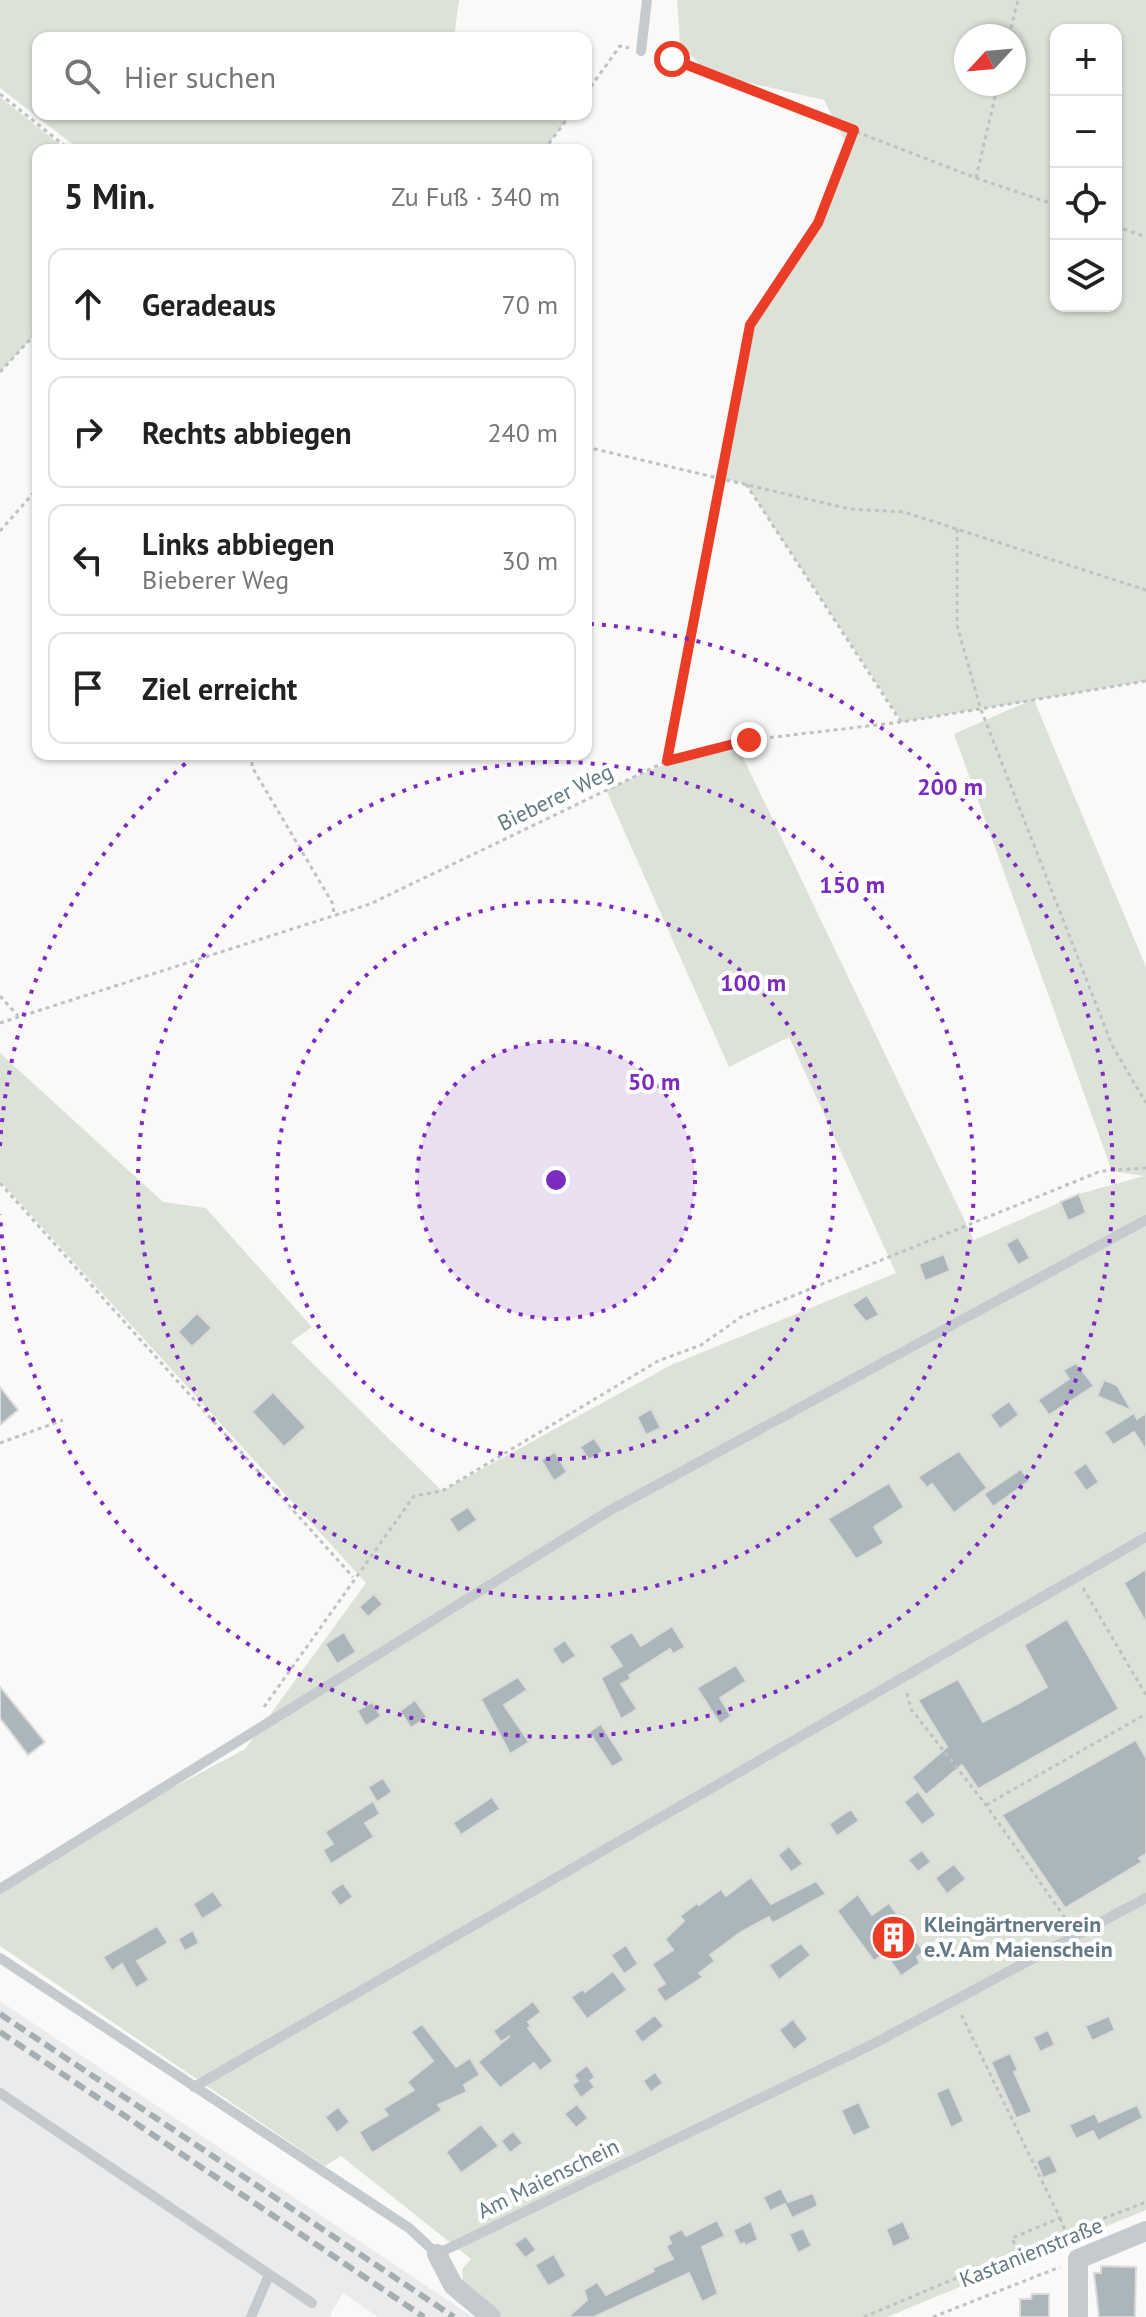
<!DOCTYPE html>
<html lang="de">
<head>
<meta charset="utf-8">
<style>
  body { margin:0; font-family:"PT Sans",sans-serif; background:#f6f6f6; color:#222 }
  .controls { position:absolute; right:24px; top:24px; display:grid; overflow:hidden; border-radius:16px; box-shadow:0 2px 6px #0004 }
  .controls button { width:72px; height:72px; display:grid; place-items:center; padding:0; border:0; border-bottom:2px solid #e0e0e0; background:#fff; color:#222; font:40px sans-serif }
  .compass { position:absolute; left:954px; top:24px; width:72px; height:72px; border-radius:50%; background:#fff; box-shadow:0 2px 6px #0004; rotate:244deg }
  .stop { position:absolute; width:24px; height:24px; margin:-18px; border:6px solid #eb3c26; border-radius:50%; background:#fff }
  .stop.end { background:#eb3c26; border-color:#fff; box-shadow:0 2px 8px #0008 }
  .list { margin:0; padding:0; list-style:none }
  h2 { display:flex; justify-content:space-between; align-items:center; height:104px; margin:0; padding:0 32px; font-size:34px }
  h2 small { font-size:26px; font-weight:400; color:#767676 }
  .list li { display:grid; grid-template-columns:52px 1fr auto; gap:24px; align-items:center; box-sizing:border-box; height:112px; margin:0 16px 16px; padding:0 16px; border:2px solid #e0e0e0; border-radius:16px }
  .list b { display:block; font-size:30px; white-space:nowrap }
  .list p { margin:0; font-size:26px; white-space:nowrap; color:#767676 }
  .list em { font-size:26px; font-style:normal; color:#767676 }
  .icon { flex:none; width:44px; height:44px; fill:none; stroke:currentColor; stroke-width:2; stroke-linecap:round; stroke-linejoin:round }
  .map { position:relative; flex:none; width:1146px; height:2317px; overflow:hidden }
  .search { position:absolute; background:#fff; box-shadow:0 2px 6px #0004; left:32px; top:32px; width:560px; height:88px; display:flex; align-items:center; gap:20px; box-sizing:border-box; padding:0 28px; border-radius:16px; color:#767676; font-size:30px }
  .panel { position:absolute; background:#fff; box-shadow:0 2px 6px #0004; left:32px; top:144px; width:560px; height:616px; border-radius:16px }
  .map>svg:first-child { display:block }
</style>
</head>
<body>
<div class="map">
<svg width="1146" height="2317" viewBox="0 0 1146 2317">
  <rect width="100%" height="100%" fill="#faf9f7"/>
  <path fill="#eaebea" d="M0 2001 473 2317H378L343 2293 329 2317H0Z"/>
  <g fill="#dce2d8" fill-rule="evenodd">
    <path d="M0 0H459L454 38H38V114H571L544 150H80L0 88Z"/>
    <path d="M677 0H1146V681L1034 700 1146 967V2210L887 2317H503L464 2290 462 2269 471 2259 341 2156 325 2166 0 1946V1892L113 1820 245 1749 366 1583 0 1181V1053L163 1202 206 1208 312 1327 291 1342 442 1491 671 1365 896 1273 789 1037 729 1067 606 790 672 761 739 749 974 1240 1079 1194 1144 1176 1112 1171 954 734 1029 701 902 722 746 484 722 478 750 325 818 223 848 147 824 100 707 73 680 43ZM1056 30H1116V306H1056ZM966 36H1014V84H966Z"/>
    <path d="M0 97 67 150H38V331L0 372Z"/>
  </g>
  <g fill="#abb6ba" stroke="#dbdbd9" stroke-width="2">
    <path d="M1079 1194 1086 1213 1068 1221 1060 1202Z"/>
    <path d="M1018 1237 1030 1258 1018 1265 1006 1244Z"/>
    <path d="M944 1254 950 1271 925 1281 919 1264Z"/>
    <path d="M867 1295 879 1315 866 1322 852 1305Z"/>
    <path d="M197 1313 212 1328 192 1347 178 1332Z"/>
    <path d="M1076 1363 1094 1386 1049 1415 1038 1400 1069 1379 1063 1370Z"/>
    <path d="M1104 1380 1117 1385 1132 1411 1097 1396Z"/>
    <path d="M0 1387 18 1410 0 1425Z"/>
    <path d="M273 1392 306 1427 284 1447 252 1412Z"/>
    <path d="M1009 1401 1019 1415 1000 1429 990 1415Z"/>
    <path d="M651 1409 661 1428 646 1435 637 1417Z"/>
    <path d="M1134 1413 1137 1419 1146 1413V1450L1134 1432 1113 1445 1104 1432Z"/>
    <path d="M594 1438 603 1451 589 1460 580 1447Z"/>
    <path d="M959 1451 987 1488 954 1513 932 1484 927 1488 918 1477Z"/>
    <path d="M555 1452 567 1472 554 1481 541 1460Z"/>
    <path d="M1086 1463 1099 1482 1086 1491 1073 1472Z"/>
    <path d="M1021 1469 1029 1481 993 1507 984 1494Z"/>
    <path d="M889 1483 904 1507 874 1527 884 1543 856 1559 828 1519Z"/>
    <path d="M468 1507 477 1520 458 1533 449 1519Z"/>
    <path d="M1146 1569V1623L1124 1583Z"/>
    <path d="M374 1594 383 1604 368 1617 359 1607Z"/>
    <path d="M1067 1619 1119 1709 978 1789 962 1765 926 1795 912 1777 947 1747 918 1700 958 1679 983 1722 1017 1704 1047 1687 1024 1645Z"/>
    <path d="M672 1626 685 1647 673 1654 670 1649 629 1675 631 1679 621 1684 637 1709 621 1719 601 1678 622 1666 609 1646 632 1632 641 1646Z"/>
    <path d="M344 1632 356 1652 337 1664 325 1644Z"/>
    <path d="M565 1640 576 1656 562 1665 552 1649Z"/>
    <path d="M736 1665 746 1681 720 1698 731 1716 720 1724 697 1688Z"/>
    <path d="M518 1677 527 1690 504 1705 529 1742 510 1754 481 1699Z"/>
    <path d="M0 1687 45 1742 28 1755 0 1718Z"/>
    <path d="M415 1700 427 1717 411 1728 400 1711Z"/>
    <path d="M372 1702 381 1716 366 1726 357 1711Z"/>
    <path d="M601 1724 624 1760 612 1767 589 1732Z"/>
    <path d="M1136 1740 1146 1758V1854L1139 1858 1142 1862 1065 1908 1002 1815Z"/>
    <path d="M383 1778 392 1792 377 1802 368 1787Z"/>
    <path d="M918 1791 936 1815 922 1825 904 1802Z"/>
    <path d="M492 1797 500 1809 461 1835 453 1823Z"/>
    <path d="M373 1801 380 1814 365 1823 374 1837 331 1864 323 1850 333 1844 325 1832Z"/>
    <path d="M851 1809 859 1821 837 1836 829 1824Z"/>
    <path d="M789 1846 803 1864 791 1872 778 1855Z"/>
    <path d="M922 1850 931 1862 918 1872 908 1860Z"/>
    <path d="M954 1864 966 1879 947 1894 935 1878Z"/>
    <path d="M751 1877 771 1904 816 1881 826 1894 777 1921 772 1923 769 1917 741 1932 710 1955 715 1961 699 1973 703 1977 665 2002 656 1989 665 1984 652 1964 673 1950 665 1939 684 1921 680 1916 697 1903 699 1905 721 1889 726 1896Z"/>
    <path d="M343 1883 353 1897 340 1906 330 1892Z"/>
    <path d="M213 1891 223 1906 202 1919 193 1904Z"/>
    <path d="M858 1894 872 1915 889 1903 924 1952 917 1957 920 1963 901 1976 885 1953 874 1961 837 1911Z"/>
    <path d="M157 1926 168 1943 137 1961 149 1980 136 1988 122 1964 112 1971 103 1957Z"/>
    <path d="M193 1930 199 1943 185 1951 178 1939Z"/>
    <path d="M801 1943 811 1955 779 1980 769 1965Z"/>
    <path d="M626 1945 638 1964 624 1974 611 1955Z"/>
    <path d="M613 1971 627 1990 587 2019 571 1997 583 1989 585 1992Z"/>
    <path d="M533 2001 541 2012 528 2022 531 2026 528 2028 553 2061 540 2071 534 2063 500 2088 478 2062 510 2036 501 2042 493 2031Z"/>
    <path d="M655 2015 664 2026 642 2043 634 2031Z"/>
    <path d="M1109 2016 1115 2030 1092 2041 1085 2026Z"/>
    <path d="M793 2019 808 2039 794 2050 779 2030Z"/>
    <path d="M422 2024 456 2067 470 2058 480 2075 464 2085 467 2092 438 2105 442 2110 372 2153 359 2132 388 2115 383 2109 414 2090 407 2082 433 2061 411 2032Z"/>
    <path d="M1048 2030 1055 2045 1040 2052 1033 2037Z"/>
    <path d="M1010 2053 1018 2070 1014 2072 1032 2112 1016 2118 991 2062Z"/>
    <path d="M587 2065 595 2077 590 2081 595 2087 581 2098 572 2085 578 2081 574 2075Z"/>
    <path d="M655 2072 663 2083 651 2092 643 2081Z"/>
    <path d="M949 2087 964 2121 951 2128 936 2093Z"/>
    <path d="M859 2102 871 2128 853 2136 841 2110Z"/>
    <path d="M577 2104 588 2118 576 2128 564 2114Z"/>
    <path d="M1137 2105 1143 2118 1098 2141 1093 2131 1076 2139 1069 2125 1095 2113 1099 2122Z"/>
    <path d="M338 2107 350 2122 337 2133 325 2117Z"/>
    <path d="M481 2124 499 2146 461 2173 446 2152Z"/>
    <path d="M513 2131 523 2143 510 2153 501 2141Z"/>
    <path d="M1050 2155 1058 2172 1043 2178 1036 2161Z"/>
    <path d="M781 2188 788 2202 813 2193 818 2206 792 2218 785 2204 770 2211 763 2197Z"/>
    <path d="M717 2220 725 2236 702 2247 718 2294 702 2302 689 2273 594 2317H568L587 2300 584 2290 597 2282 606 2295 654 2271 652 2268 673 2259 666 2246 671 2243 668 2236 682 2229 686 2236Z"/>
    <path d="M751 2221 758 2240 745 2246 744 2243 740 2245 733 2230Z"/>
    <path d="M903 2221 911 2239 893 2247 886 2229Z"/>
    <path d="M803 2228 812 2246 798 2253 789 2234Z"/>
    <path d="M526 2236 536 2250 525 2258 514 2244Z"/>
    <path d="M554 2254 566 2276 548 2286 535 2265Z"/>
    <path d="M1101 2266 1136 2267 1135 2317H1099L1094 2273H1101Z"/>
    <path d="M1032 2294H1049V2317H1020V2299H1031Z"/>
  </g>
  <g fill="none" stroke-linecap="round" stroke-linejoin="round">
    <g stroke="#bec2c4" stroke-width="3" stroke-dasharray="4 4" stroke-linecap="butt">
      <path d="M1009 36 1018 0"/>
      <path d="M655 54 976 178 1056 205"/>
      <path d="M586 93 620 46 629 48"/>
      <path d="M0 94 70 150"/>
      <path d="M544 150 571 114"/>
      <path d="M976 178 998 84"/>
      <path d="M1116 226 1146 237"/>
      <path d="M0 372 38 331"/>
      <path d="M586 447 850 509 904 512 1146 590"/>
      <path d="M746 484 901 722"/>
      <path d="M957 529V625L980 707 1112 1045 1146 1103"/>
      <path d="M0 531 38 488"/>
      <path d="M252 754V767L333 904 334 916"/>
      <path d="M667 761 750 325 818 223 854 130"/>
      <path d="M0 996 18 1016"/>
      <path d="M0 1023 370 904 667 761 749 740 902 722 1146 681"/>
      <path d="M0 1183 353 1577"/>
      <path d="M0 1443 63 1420"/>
      <path d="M1083 1588 1146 1695"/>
      <path d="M907 1693 911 1709 986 1805 1070 1925"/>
      <path d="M264 1707 414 1496 442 1491 658 1361 701 1345 741 1317 1101 1171 1146 1168"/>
      <path d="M986 1805 1146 1714"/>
      <path d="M1060 2218 1066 2233 1146 2202"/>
      <path d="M864 2317 1018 2252 1012 2238 1060 2218 960 2012"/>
      <path d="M933 2317 1060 2267"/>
    </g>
    <g stroke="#c4cacd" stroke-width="10">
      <path d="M641 51 647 0"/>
      <path d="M0 1889 609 1511 1146 1220"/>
      <path d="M0 1958 409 2228 437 2254 873 2044 1146 1898"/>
      <path d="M194 2087 1146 1537"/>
      <path d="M0 2093 312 2303"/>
      <path d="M251 2317 269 2275"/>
    </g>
    <g stroke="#c4cacd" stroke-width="20">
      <path d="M437 2254 453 2285 491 2317"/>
      <path d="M1078 2317V2259L1146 2231"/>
    </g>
    <g stroke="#a5aeb2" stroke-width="6" stroke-dasharray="12 6" stroke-linecap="butt">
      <path d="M0 2014 454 2317"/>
      <path d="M0 2032 424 2317"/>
    </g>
  </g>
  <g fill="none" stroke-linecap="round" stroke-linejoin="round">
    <path stroke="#eb3c26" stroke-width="10" d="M672 59 854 130 818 223 750 325 667 761 749 740"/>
  </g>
  <circle cx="556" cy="1180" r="139" fill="#7b2cbf" fill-opacity=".12"/>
  <g fill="none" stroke="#7b2cbf" stroke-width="4" stroke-dasharray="4 8">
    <circle cx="556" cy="1180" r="139"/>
    <circle cx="556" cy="1180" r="279"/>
    <circle cx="556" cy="1180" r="418"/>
    <path d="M0 1146A557 557 0 0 1 194 756M590 624A557 557 0 1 1 0 1214"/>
  </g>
  <defs>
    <symbol id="building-disc" viewBox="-11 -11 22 22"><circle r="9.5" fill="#eb3c26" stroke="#fff"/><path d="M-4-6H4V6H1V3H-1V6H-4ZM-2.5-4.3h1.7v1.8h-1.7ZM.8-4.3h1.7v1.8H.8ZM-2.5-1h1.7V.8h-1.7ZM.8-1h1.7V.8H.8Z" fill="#fff"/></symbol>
  </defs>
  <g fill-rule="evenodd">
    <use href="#building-disc" x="868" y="1912" width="51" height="51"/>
  </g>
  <g text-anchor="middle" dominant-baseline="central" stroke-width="8" stroke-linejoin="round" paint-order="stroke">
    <g font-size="22" fill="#637983" stroke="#fff">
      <text transform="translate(555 797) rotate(-26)">Bieberer Weg</text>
      <text transform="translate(548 2178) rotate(-26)">Am Maienschein</text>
      <text transform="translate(1031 2252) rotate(-22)">Kastanienstraße</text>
    </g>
    <g font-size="22" font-weight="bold" fill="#637983" stroke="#fff" text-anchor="start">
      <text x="924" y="1924">Kleingärtnerverein<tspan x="924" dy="25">e.V. Am Maienschein</tspan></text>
    </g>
  </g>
  <circle cx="556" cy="1180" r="12" fill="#7b2cbf" stroke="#fff" stroke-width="4"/>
  <g font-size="24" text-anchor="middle" font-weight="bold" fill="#7b2cbf" stroke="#fff" stroke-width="8" stroke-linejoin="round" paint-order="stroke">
    <text x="950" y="795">200 m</text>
    <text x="852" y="893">150 m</text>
    <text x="753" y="991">100 m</text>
    <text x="654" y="1090">50 m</text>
  </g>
</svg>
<div class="controls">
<button>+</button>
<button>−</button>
<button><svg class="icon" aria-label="locate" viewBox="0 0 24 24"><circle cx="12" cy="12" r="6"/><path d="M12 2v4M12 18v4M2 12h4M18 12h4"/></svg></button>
<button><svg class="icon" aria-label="layers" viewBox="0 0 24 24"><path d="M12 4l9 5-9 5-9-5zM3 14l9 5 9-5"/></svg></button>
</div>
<svg class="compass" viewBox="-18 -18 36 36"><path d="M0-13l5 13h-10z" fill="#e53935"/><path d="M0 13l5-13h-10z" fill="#767676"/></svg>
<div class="stop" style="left:672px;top:59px"></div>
<div class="stop end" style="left:749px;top:740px"></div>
<div class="search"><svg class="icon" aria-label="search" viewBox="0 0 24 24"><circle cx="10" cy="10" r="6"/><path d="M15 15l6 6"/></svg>Hier suchen</div>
<section class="panel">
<h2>5 Min.<small>Zu Fuß · 340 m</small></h2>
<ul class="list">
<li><svg class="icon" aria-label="ahead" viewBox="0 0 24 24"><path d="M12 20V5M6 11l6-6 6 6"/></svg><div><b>Geradeaus</b></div><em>70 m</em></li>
<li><svg class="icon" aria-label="right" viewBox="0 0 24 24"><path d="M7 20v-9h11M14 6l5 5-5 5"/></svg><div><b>Rechts abbiegen</b></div><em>240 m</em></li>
<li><svg class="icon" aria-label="left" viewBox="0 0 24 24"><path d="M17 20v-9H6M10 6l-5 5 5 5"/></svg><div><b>Links abbiegen</b><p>Bieberer Weg</p></div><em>30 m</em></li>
<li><svg class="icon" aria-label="arrive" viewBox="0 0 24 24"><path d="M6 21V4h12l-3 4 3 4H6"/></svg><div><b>Ziel erreicht</b></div></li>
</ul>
</section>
</div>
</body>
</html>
